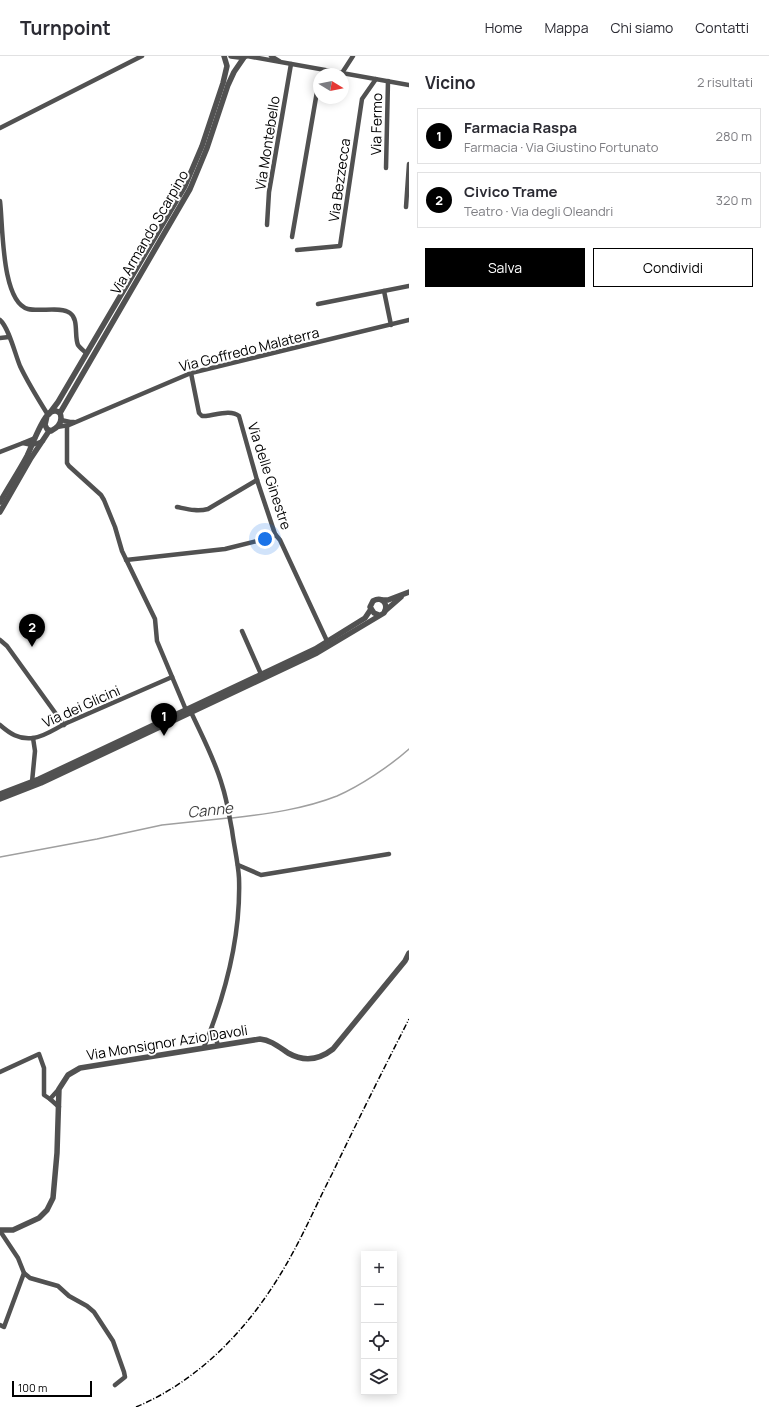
<!DOCTYPE html>
<html lang="it">
<head>
<meta charset="utf-8">
<style>
  body { margin:0; font-family:Manrope,sans-serif; background:#f2f2f3; color:#2b2b33 }
  .controls { position:absolute; right:12px; bottom:12px; display:grid; overflow:hidden; border-radius:0px; box-shadow:0 2px 10px #0003 }
  .controls button { width:36px; height:36px; display:grid; place-items:center; padding:0; border:0; border-bottom:1px solid #e1e1e2; background:#fff; color:#2b2b33; font:20px sans-serif }
  .compass { position:absolute; left:313px; top:12px; width:36px; height:36px; border-radius:50%; background:#fff; box-shadow:0 2px 10px #0003; rotate:100deg }
  .scale { position:absolute; left:12px; bottom:10px; width:80px; box-sizing:border-box; padding-left:4px; border:2px solid #000; border-top:0; font-size:11px; line-height:14px; white-space:nowrap; color:#000; -webkit-text-stroke:3px #fff; paint-order:stroke }
  .you { position:absolute; left:265px; top:483px; width:14px; height:14px; margin:-10px; border:3px solid #fff; border-radius:50%; background:#1a73e8; box-shadow:0 0 0 6px #1a73e833 }
  .badge { display:grid; place-items:center; width:26px; height:26px; border-radius:50%; background:#000; color:#fff; font-size:13px; font-weight:700 }
  .pin { position:absolute; translate:-50% -33px; filter:drop-shadow(0 1px 2px #0008) }
  .pin::after { content:''; position:absolute; top:21px; width:14px; height:12px; background:inherit; clip-path:polygon(0 0,100% 0,50% 100%) }
  .list { margin:0; padding:0; list-style:none }
  h2 { display:flex; justify-content:space-between; align-items:center; height:52px; margin:0; padding:0 16px; font-size:17px }
  h2 small { font-size:13px; font-weight:400; color:#7c7c81 }
  .list li { display:grid; grid-template-columns:26px 1fr auto; gap:12px; align-items:center; box-sizing:border-box; height:56px; margin:0 8px 8px; padding:0 8px; border:1px solid #e1e1e2; border-radius:0px }
  .list b { display:block; font-size:15px; white-space:nowrap }
  .list p { margin:0; font-size:13px; white-space:nowrap; color:#7c7c81 }
  .list em { font-size:13px; font-style:normal; color:#7c7c81 }
  .actions { display:flex; gap:8px; padding:12px 16px }
  .actions a { flex:1; padding:9px 0; border:1px solid #000; border-radius:0px; text-align:center; font-size:14px; color:#000 }
  .actions .main { background:#000; color:#fff }
  .icon { flex:none; width:22px; height:22px; fill:none; stroke:currentColor; stroke-width:2; stroke-linecap:round; stroke-linejoin:round }
  .map { position:relative; flex:none; width:409px; height:1351px; overflow:hidden }
  header { display:flex; align-items:center; gap:24px; box-sizing:border-box; height:56px; padding:0 20px; background:#fff; border-bottom:1px solid #e1e1e2 }
  header strong { font-size:19px }
  nav { display:flex; gap:22px; margin-inline-start:auto; font-size:14px }
  main { display:flex }
  aside { flex:1; background:#fff }
  .map>svg:first-child { display:block }
</style>
</head>
<body>
<header>
<strong>Turnpoint</strong>
<nav><a>Home</a><a>Mappa</a><a>Chi siamo</a><a>Contatti</a></nav>
</header>
<main>
<div class="map">
<svg width="409" height="1351" viewBox="0 0 409 1351">
  <rect width="100%" height="100%" fill="#fff"/>
  <g fill="none" stroke-linecap="round" stroke-linejoin="round">
    <g stroke="#9f9f9f" stroke-width="1.5">
      <path d="M232 762C267 758 304 753 337 740 360 730 390 710 409 693"/>
      <path d="M0 801 97 783 162 769 228 762"/>
    </g>
    <g stroke="#515151" stroke-width="4.5">
      <path d="M247 0 409 29"/>
      <path d="M271 0 279 5"/>
      <path d="M342 17 353 0"/>
      <path d="M0 72 142 0"/>
      <path d="M386 112 388 25"/>
      <path d="M0 145C3 168 1 246 28 253 40 256 61 250 70 257 79 263 74 280 78 289 80 292 84 295 86 297"/>
      <path d="M406 151 409 108"/>
      <path d="M267 169 269 136 291 8"/>
      <path d="M292 181 319 24"/>
      <path d="M297 194 340 190 362 43 376 23"/>
      <path d="M384 235 391 269"/>
      <path d="M318 248 409 230"/>
      <path d="M0 264C9 272 15 298 20 310 28 327 38 343 48 359"/>
      <path d="M0 282 9 281"/>
      <path d="M191 317 199 357 202 360H206C216 359 231 353 239 360L257 424 275 478 280 484 327 585"/>
      <path d="M61 364 70 366H74"/>
      <path d="M67 370V407L69 410 101 439 104 444 115 471 122 495 155 563 157 585 186 654"/>
      <path d="M57 371 69 369 191 317 409 264"/>
      <path d="M35 382 23 387 32 389 43 385"/>
      <path d="M0 396 23 387"/>
      <path d="M177 451C187 453 197 456 208 453L257 424"/>
      <path d="M126 504 225 493 273 481 275 478"/>
      <path d="M242 575 261 618"/>
      <path d="M0 584 7 590 64 669"/>
      <path d="M191 656C202 680 215 704 222 729 227 744 229 759 232 774 234 790 238 806 239 822 241 881 226 937 204 991"/>
      <path d="M0 669C9 677 19 684 33 682 45 681 57 671 69 666 103 651 138 636 172 621"/>
      <path d="M32 726 35 695 33 682"/>
      <path d="M238 809 261 819 389 798"/>
      <path d="M212 972 218 989"/>
      <path d="M0 1016 39 998 44 1012V1039L50 1043"/>
      <path d="M59 1051 50 1043 59 1033"/>
      <path d="M0 1175 18 1202 24 1217 4 1271 0 1269"/>
      <path d="M24 1217 30 1222 58 1230 69 1240 87 1250 94 1256 113 1285 124 1316 125 1321 115 1329"/>
    </g>
    <g stroke="#515151" stroke-width="5.5">
      <path d="M231 0 239 1 246 0"/>
      <path d="M60 357 190 133 207 92 228 29 234 16 245 0"/>
      <path d="M49 358 58 346 185 130 202 90 223 27 227 10 224 0"/>
      <path d="M0 446C9 430 19 415 27 400 32 390 42 361 51 356 55 354 57 355 60 357 63 365 59 371 51 375L47 373 45 369 47 360"/>
      <path d="M0 456 31 402 49 375"/>
      <path d="M382 544H388L409 536"/>
      <path d="M385 555 401 541"/>
      <path d="M0 738 39 723 315 593 365 562 371 553"/>
      <path d="M0 743 41 727 317 597 384 557C389 548 382 540 373 545L370 551 374 557 379 559"/>
      <path d="M0 1174H13L39 1162 47 1154 53 1142 57 1097 59 1033 68 1019 80 1012 260 983C271 984 279 991 288 997 304 1006 319 1004 333 993L405 905 409 897"/>
    </g>
    <path stroke="#000" stroke-width="1.5" stroke-dasharray="6 2 1 2" stroke-linecap="butt" d="M136 1351C205 1322 256 1264 291 1200 306 1173 318 1145 332 1118 357 1066 383 1014 409 963"/>
  </g>
  <g text-anchor="middle" dominant-baseline="central" stroke-width="4" stroke-linejoin="round" paint-order="stroke">
    <g font-size="14" fill="#000" stroke="#fff">
      <text transform="translate(376 68) rotate(-89)">Via Fermo</text>
      <text transform="translate(267 87) rotate(-81)">Via Montebello</text>
      <text transform="translate(339 124) rotate(-82)">Via Bezzecca</text>
      <text transform="translate(149 176) rotate(-60)">Via Armando Scarpino</text>
      <text transform="translate(249 293) rotate(-14)">Via Goffredo Malaterra</text>
      <text transform="translate(270 420) rotate(72)">Via delle Ginestre</text>
      <text transform="translate(81 650) rotate(-24)">Via dei Glicini</text>
      <text transform="translate(167 986) rotate(-9)">Via Monsignor Azio Davoli</text>
    </g>
    <g font-size="15" font-style="italic" fill="#404040" stroke="#fff">
      <text transform="translate(210 754) rotate(-6)">Canne</text>
    </g>
  </g>
</svg>
<div class="controls">
<button>+</button>
<button>−</button>
<button><svg class="icon" aria-label="locate" viewBox="0 0 24 24"><circle cx="12" cy="12" r="6"/><path d="M12 2v4M12 18v4M2 12h4M18 12h4"/></svg></button>
<button><svg class="icon" aria-label="layers" viewBox="0 0 24 24"><path d="M12 4l9 5-9 5-9-5zM3 14l9 5 9-5"/></svg></button>
</div>
<svg class="compass" viewBox="-18 -18 36 36"><path d="M0-13l5 13h-10z" fill="#e53935"/><path d="M0 13l5-13h-10z" fill="#7c7c81"/></svg>
<div class="scale">100 m</div>
<div class="you"></div>
<div class="pin badge" style="left:164px;top:680px">1</div>
<div class="pin badge" style="left:32px;top:591px">2</div>
</div>
<aside>
<h2>Vicino<small>2 risultati</small></h2>
<ul class="list">
<li><span class="badge">1</span><div><b>Farmacia Raspa</b><p>Farmacia · Via Giustino Fortunato</p></div><em>280 m</em></li>
<li><span class="badge">2</span><div><b>Civico Trame</b><p>Teatro · Via degli Oleandri</p></div><em>320 m</em></li>
</ul>
<div class="actions"><a class="main">Salva</a><a>Condividi</a></div>
</aside>
</main>
</body>
</html>
